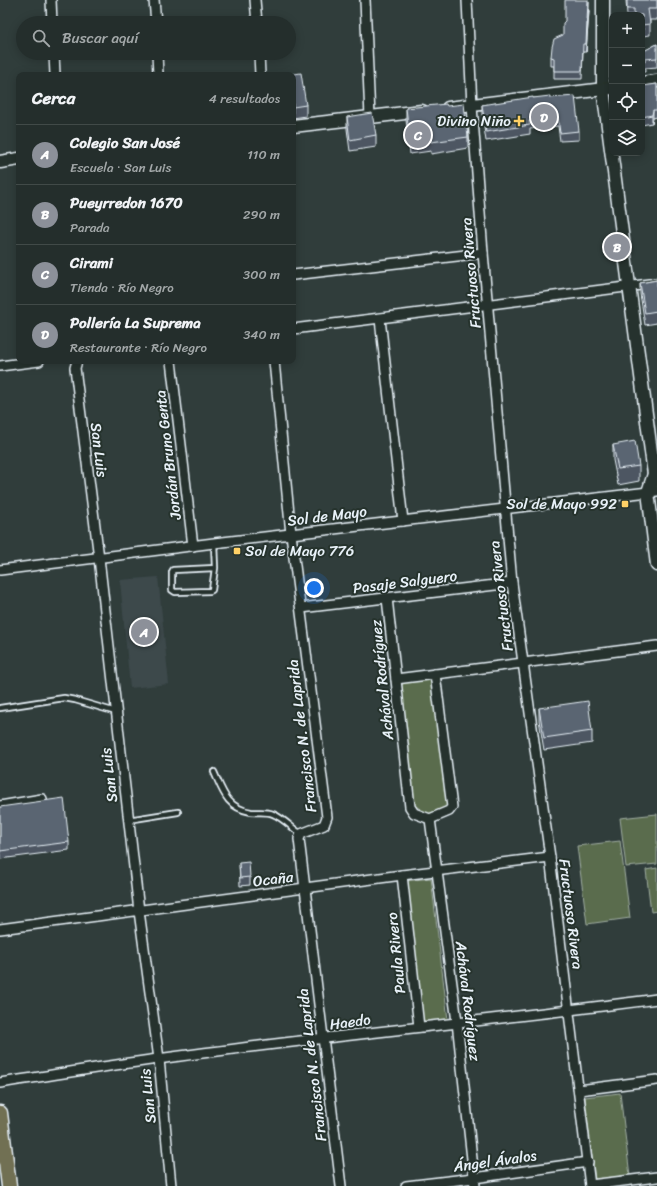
<!DOCTYPE html>
<html lang="es">
<head>
<meta charset="utf-8">
<style>
  body { margin:0; font-family:Sriracha,sans-serif; background:#303a38; color:#f1f3f6 }
  .controls { position:absolute; right:12px; top:12px; display:grid; overflow:hidden; border-radius:8px; box-shadow:0 2px 10px #0003 }
  .controls button { width:36px; height:36px; display:grid; place-items:center; padding:0; border:0; border-bottom:1px solid #414a48; background:#242e2c; color:#f1f3f6; font:20px sans-serif }
  .you { position:absolute; left:314px; top:588px; width:14px; height:14px; margin:-10px; border:3px solid #fff; border-radius:50%; background:#1a73e8; box-shadow:0 0 0 6px #1a73e833 }
  .badge { display:grid; place-items:center; width:26px; height:26px; border-radius:50%; background:#8c9099; color:#fff; font-size:13px; font-weight:700 }
  .pin { position:absolute; translate:-50% -50%; border:2px solid #fff; box-shadow:0 1px 4px #0006 }
  .list { margin:0; padding:0; list-style:none }
  h2 { display:flex; justify-content:space-between; align-items:center; height:52px; margin:0; padding:0 16px; font-size:17px }
  h2 small { font-size:13px; font-weight:400; color:#a3a8a9 }
  .list li { display:grid; grid-template-columns:26px 1fr auto; gap:12px; align-items:center; box-sizing:border-box; height:60px; padding:0 16px; border-top:1px solid #414a48 }
  .list b { display:block; font-size:15px; white-space:nowrap }
  .list p { margin:0; font-size:13px; white-space:nowrap; color:#a3a8a9 }
  .list em { font-size:13px; font-style:normal; color:#a3a8a9 }
  .icon { flex:none; width:22px; height:22px; fill:none; stroke:currentColor; stroke-width:2; stroke-linecap:round; stroke-linejoin:round }
  .map { position:relative; flex:none; width:657px; height:1186px; overflow:hidden }
  .search { position:absolute; background:#242e2c; box-shadow:0 2px 10px #0003; left:16px; top:16px; width:280px; height:44px; display:flex; align-items:center; gap:10px; box-sizing:border-box; padding:0 14px; border-radius:22px; color:#a3a8a9; font-size:15px }
  .panel { position:absolute; background:#242e2c; box-shadow:0 2px 10px #0003; left:16px; top:72px; width:280px; height:292px; border-radius:8px }
  .map>svg:first-child { display:block }
</style>
</head>
<body>
<div class="map">
<svg width="657" height="1186" viewBox="0 0 657 1186">
  <rect width="100%" height="100%" fill="#303d3b"/>
  <filter id="ink" filterUnits="userSpaceOnUse"><feTurbulence type="fractalNoise" baseFrequency=".025" numOctaves="2"/><feDisplacementMap in="SourceGraphic" scale="8" xChannelSelector="R" yChannelSelector="G"/><feConvolveMatrix kernelMatrix="1 2 1 2 8 2 1 2 1" color-interpolation-filters="sRGB"/></filter>
  <g filter="url(#ink)">
    <path fill="#3d494c" d="M158 577 169 684 130 688 120 580Z"/>
    <g fill="#5a6c4e" stroke="#a1aea3">
      <path d="M432 677 449 805 430 816 413 804 399 681Z"/>
      <path d="M657 814V864L626 867 620 818Z"/>
      <path d="M620 841 630 918 587 924 577 846Z"/>
      <path d="M657 868V911L651 912 646 870Z"/>
      <path d="M431 878 448 1020 423 1023 406 881Z"/>
      <path d="M620 1093 630 1176 595 1180 585 1097Z"/>
    </g>
    <g fill="none" stroke-linecap="round" stroke-linejoin="round">
      <defs>
        <g id="lane">
          <path d="M214 543 215 568 212 590 210 591 175 592 172 590V572L173 570 215 568"/>
          <path d="M0 708 64 698 75 700 116 712"/>
          <path d="M214 772C223 792 227 808 251 812 258 813 266 811 273 814 283 818 292 828 301 834"/>
          <path d="M128 820 178 812"/>
        </g>
        <g id="street">
          <path d="M51 0 52 23"/>
          <path d="M154 0 156 23"/>
          <path d="M255 0 257 23"/>
          <path d="M365 0 370 117"/>
          <path d="M467 0 472 106 483 253 512 583 550 857 590 1186"/>
          <path d="M54 53 55 75"/>
          <path d="M157 53 158 75"/>
          <path d="M259 53 260 75"/>
          <path d="M293 275 483 253"/>
          <path d="M380 319 403 521"/>
          <path d="M293 329 657 283"/>
          <path d="M77 361 75 368 99 558 139 911 159 1059 171 1186"/>
          <path d="M171 361 193 546"/>
          <path d="M274 361 291 534 327 817 324 825 301 834 299 839 341 1186"/>
          <path d="M0 366 39 361"/>
          <path d="M0 570 214 543 657 491"/>
          <path d="M387 598 410 807 414 813 430 819 449 811 452 807 435 674"/>
          <path d="M301 608 512 583"/>
          <path d="M396 679 657 646"/>
          <path d="M0 806 42 799"/>
          <path d="M430 819 457 1022 475 1186"/>
          <path d="M402 875 419 1027"/>
          <path d="M0 929 402 875 550 857"/>
          <path d="M0 1083C53 1075 105 1066 158 1059 324 1036 491 1021 657 999"/>
          <path d="M579 1090 657 1080"/>
          <path d="M590 1185 657 1177"/>
          <path d="M406 1186 474 1178 588 1162"/>
        </g>
        <g id="secondary">
          <path d="M603 0V89L654 474 657 481"/>
          <path d="M642 83 657 81"/>
          <path d="M448 108 612 88"/>
          <path d="M293 126 422 111"/>
          <path d="M0 162 19 159"/>
          <path d="M654 474 648 492 657 565"/>
        </g>
        <path id="primary" d="M0 1113 9 1186"/>
      </defs>
      <use href="#lane" stroke="#e8f1f8" stroke-width="8"/>
      <use href="#street" stroke="#e8f1f8" stroke-width="12"/>
      <use href="#secondary" stroke="#e8f1f8" stroke-width="15"/>
      <use href="#primary" stroke="#e8f1f8" stroke-width="17"/>
      <use href="#lane" stroke="#26332d" stroke-width="4.5"/>
      <use href="#street" stroke="#26332d" stroke-width="9"/>
      <use href="#secondary" stroke="#26332d" stroke-width="12"/>
      <use href="#primary" stroke="#716f52" stroke-width="14"/>
    </g>
    <g fill="#4d5762" stroke="#e8f1f8">
      <path d="M626 0H657V20H650V35L643 36 644 51 657 44V67L645 68V72H642V15H627Z"/>
      <path d="M589 11 586 52H583L582 79H554V66H551V57L563 35Z"/>
      <path d="M293 75 306 105V116L293 118Z"/>
      <path d="M657 84V117L653 118 652 123 642 125V86Z"/>
      <path d="M533 98H550L579 131V140L560 141 558 126 530 129V134L486 141 482 114V105Z"/>
      <path d="M447 106 468 137V148L431 154V151L410 154 406 120V108Z"/>
      <path d="M347 117 376 135V147L350 151 347 129Z"/>
      <path d="M657 280V323L645 325 640 294V283Z"/>
      <path d="M613 445 639 466V481L618 485 613 460Z"/>
      <path d="M539 708 592 731V743L544 750 539 720Z"/>
      <path d="M0 807 69 842V850L0 859Z"/>
      <path d="M239 863 250 877V885L240 886Z"/>
    </g>
    <g fill="#3f4750" stroke="#e8f1f8">
      <path d="M589 2V11L586 52V44Z"/>
      <path d="M653 110V118L652 123V115Z"/>
    </g>
    <g fill="#5a6572" stroke="#e8f1f8">
      <path d="M565 0H588L586 44H583L582 71H554V58L551 57 552 47 554 39 563 35V23L565 21Z"/>
      <path d="M627 0H657V9H648L650 24 642 25V15H634V9H627Z"/>
      <path d="M642 28H643L644 51 657 44V58L645 59V62H642Z"/>
      <path d="M301 73 306 105 293 107V75H286Z"/>
      <path d="M657 84V110H653L652 115 642 117V86Z"/>
      <path d="M550 96V98L575 96 579 131 560 133 558 118 529 121 530 125 486 132 482 105 533 97V98Z"/>
      <path d="M446 104 447 106 464 104 468 137 431 142V140L410 142 406 108Z"/>
      <path d="M372 113 376 135 350 140 347 117Z"/>
      <path d="M657 280V311L645 313 640 283Z"/>
      <path d="M635 441 639 466 618 469 613 445Z"/>
      <path d="M588 701 592 731 544 738 539 708Z"/>
      <path d="M64 798 69 842 0 851V807Z"/>
      <path d="M249 862 250 877 240 878 239 863Z"/>
    </g>
  </g>
  <g fill="#ffd166" stroke="#26332d" stroke-width="1.5">
    <path d="M517 115h4v4h4v4h-4v4h-4v-4h-4v-4h4z"/>
    <rect x="621" y="500" width="8" height="8" rx="2"/>
    <rect x="233" y="547" width="8" height="8" rx="2"/>
  </g>
  <g text-anchor="middle" dominant-baseline="central" stroke-width="4" stroke-linejoin="round" paint-order="stroke">
    <g font-size="15" fill="#e8f1f8" stroke="#26332d" text-anchor="end">
      <text x="511" y="121">Divino Niño</text>
      <text x="617" y="504">Sol de Mayo 992</text>
      <text x="245" y="551" text-anchor="start">Sol de Mayo 776</text>
    </g>
    <g font-size="15" fill="#e8f1f8" stroke="#26332d">
      <text transform="translate(471 273) rotate(-95)">Fructuoso Rivera</text>
      <text transform="translate(99 450) rotate(83)">San Luis</text>
      <text transform="translate(168 455) rotate(-97)">Jordán Bruno Genta</text>
      <text transform="translate(327 516) rotate(-7)">Sol de Mayo</text>
      <text transform="translate(405 582) rotate(-7)">Pasaje Salguero</text>
      <text transform="translate(501 596) rotate(-97)">Fructuoso Rivera</text>
      <text transform="translate(382 680) rotate(-96)">Achával Rodríguez</text>
      <text transform="translate(302 736) rotate(-97)">Francisco N. de Laprida</text>
      <text transform="translate(109 775) rotate(-97)">San Luis</text>
      <text transform="translate(273 879) rotate(-7)">Ocaña</text>
      <text transform="translate(571 914) rotate(83)">Fructuoso Rivera</text>
      <text transform="translate(396 953) rotate(-96)">Paula Rivero</text>
      <text transform="translate(468 1001) rotate(83)">Achával Rodríguez</text>
      <text transform="translate(350 1022) rotate(-7)">Haedo</text>
      <text transform="translate(312 1065) rotate(-97)">Francisco N. de Laprida</text>
      <text transform="translate(148 1096) rotate(-96)">San Luis</text>
      <text transform="translate(495 1161) rotate(-8)">Ángel Ávalos</text>
    </g>
  </g>
</svg>
<div class="controls">
<button>+</button>
<button>−</button>
<button><svg class="icon" aria-label="locate" viewBox="0 0 24 24"><circle cx="12" cy="12" r="6"/><path d="M12 2v4M12 18v4M2 12h4M18 12h4"/></svg></button>
<button><svg class="icon" aria-label="layers" viewBox="0 0 24 24"><path d="M12 4l9 5-9 5-9-5zM3 14l9 5 9-5"/></svg></button>
</div>
<div class="you"></div>
<div class="pin badge" style="left:144px;top:632px">A</div>
<div class="pin badge" style="left:617px;top:247px">B</div>
<div class="pin badge" style="left:418px;top:135px">C</div>
<div class="pin badge" style="left:544px;top:117px">D</div>
<div class="search"><svg class="icon" aria-label="search" viewBox="0 0 24 24"><circle cx="10" cy="10" r="6"/><path d="M15 15l6 6"/></svg>Buscar aquí</div>
<section class="panel">
<h2>Cerca<small>4 resultados</small></h2>
<ul class="list">
<li><span class="badge">A</span><div><b>Colegio San José</b><p>Escuela · San Luis</p></div><em>110 m</em></li>
<li><span class="badge">B</span><div><b>Pueyrredon 1670</b><p>Parada</p></div><em>290 m</em></li>
<li><span class="badge">C</span><div><b>Cirami</b><p>Tienda · Río Negro</p></div><em>300 m</em></li>
<li><span class="badge">D</span><div><b>Pollería La Suprema</b><p>Restaurante · Río Negro</p></div><em>340 m</em></li>
</ul>
</section>
</div>
</body>
</html>
